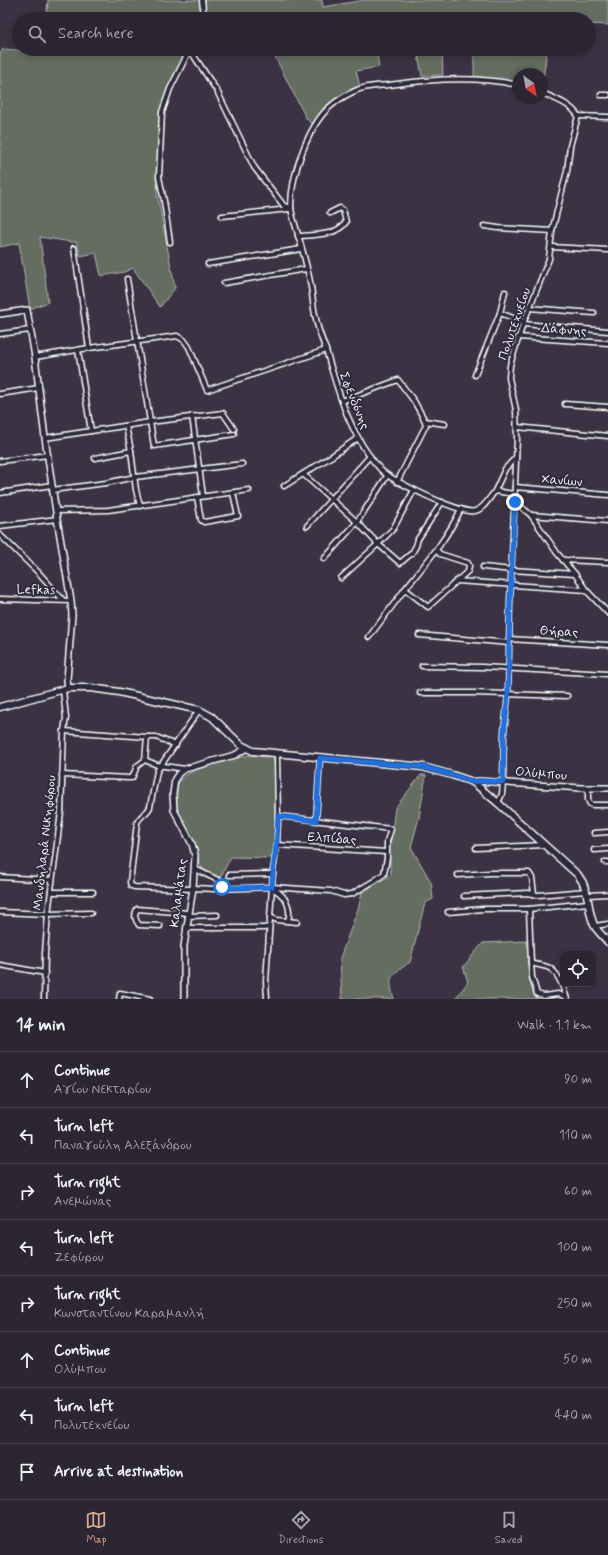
<!DOCTYPE html>
<html lang="en">
<head>
<meta charset="utf-8">
<style>
  body { margin:0; font-family:Mynerve,sans-serif; background:#342e3a; color:#f1f3f6 }
  .controls { position:absolute; right:12px; bottom:12px; display:grid; overflow:hidden; border-radius:8px; box-shadow:0 2px 6px #0003 }
  .controls button { width:36px; height:36px; display:grid; place-items:center; padding:0; border:0; border-bottom:1px solid #48434d; background:#2c2632; color:#f1f3f6; font:20px sans-serif }
  .compass { position:absolute; left:512px; top:68px; width:36px; height:36px; border-radius:50%; background:#2c2632; box-shadow:0 2px 6px #0003; rotate:148deg }
  .stop { position:absolute; width:12px; height:12px; margin:-9px; border:3px solid #1a73e8; border-radius:50%; background:#fff }
  .stop.end { background:#1a73e8; border-color:#fff; box-shadow:0 1px 4px #0008 }
  .list { margin:0; padding:0; list-style:none }
  h2 { display:flex; justify-content:space-between; align-items:center; height:52px; margin:0; padding:0 16px; font-size:17px }
  h2 small { font-size:13px; font-weight:400; color:#a6a5ac }
  .list li { display:grid; grid-template-columns:26px 1fr auto; gap:12px; align-items:center; box-sizing:border-box; height:56px; padding:0 16px; border-top:1px solid #48434d }
  .list b { display:block; font-size:15px; white-space:nowrap }
  .list p { margin:0; font-size:13px; white-space:nowrap; color:#a6a5ac }
  .list em { font-size:13px; font-style:normal; color:#a6a5ac }
  .icon { flex:none; width:22px; height:22px; fill:none; stroke:currentColor; stroke-width:2; stroke-linecap:round; stroke-linejoin:round }
  .map { position:relative; flex:none; width:608px; height:999px; overflow:hidden }
  .search { position:absolute; background:#2c2632; box-shadow:0 2px 6px #0003; left:12px; right:12px; top:12px; height:44px; display:flex; align-items:center; gap:10px; box-sizing:border-box; padding:0 14px; border-radius:22px; color:#a6a5ac; font-size:15px }
  .sheet { height:500px; background:#2c2632 }
  nav { display:flex; justify-content:space-around; align-items:center; box-sizing:border-box; height:56px; border-top:1px solid #48434d; background:#2c2632; font-size:11px; color:#a6a5ac }
  nav a { display:grid; justify-items:center; gap:2px }
  nav .on { color:#d6ab8b }
  .map>svg:first-child { display:block }
</style>
</head>
<body>
<div class="map">
<svg width="608" height="999" viewBox="0 0 608 999">
  <rect width="100%" height="100%" fill="#3b3343"/>
  <filter id="ink" filterUnits="userSpaceOnUse"><feTurbulence type="fractalNoise" baseFrequency=".025" numOctaves="2"/><feDisplacementMap in="SourceGraphic" scale="8" xChannelSelector="R" yChannelSelector="G"/><feConvolveMatrix kernelMatrix="1 2 1 2 8 2 1 2 1" color-interpolation-filters="sRGB"/></filter>
  <g filter="url(#ink)">
    <g fill="#656d60" stroke="#b2b6b0">
      <path d="M48 0H322L323 7 365 0H608V25L589 24V19H211L209 16 198 19H46Z"/>
      <path d="M3 49 42 52 43 49H186L162 115 157 193 175 288 160 307 133 268 124 272 101 276 96 253 80 256 77 242H72L40 237 48 302 30 309 19 243 0 247V54Z"/>
      <path d="M271 49H376L379 67 356 71 360 87 340 96 324 107 313 126 306 118Z"/>
      <path d="M417 49H442L443 75 422 76Z"/>
      <path d="M474 49H547L542 88V74H518V84L474 76Z"/>
      <path d="M249 755 274 758 277 816 274 855 272 858 231 857 220 878C214 877 206 873 202 868 197 862 199 854 196 848 189 827 172 816 176 791 177 787 177 784 180 780 191 767 232 760 249 755Z"/>
      <path d="M421 775H426L419 818 411 847 431 882 433 899 425 903 410 962C391 976 387 975 394 999H342L340 958 359 906 362 892 391 875 389 852 395 808Z"/>
      <path d="M527 941 529 977 535 997 539 999H455L468 982 463 967 483 943Z"/>
    </g>
    <g fill="none" stroke-linecap="round" stroke-linejoin="round">
      <defs>
        <g id="minor">
          <path d="M201 19 203 9 202 0"/>
          <path d="M190 50 217 91 254 167 284 206 291 208"/>
          <path d="M542 93C554 98 572 105 578 116"/>
          <path d="M601 95H608"/>
          <path d="M578 116 608 117"/>
          <path d="M222 216 289 209"/>
          <path d="M484 226 498 228 552 231"/>
          <path d="M298 236C313 235 337 236 346 222L343 210 340 208 330 213"/>
          <path d="M170 242 164 201 159 177 162 112 170 89 190 49"/>
          <path d="M551 247 608 250"/>
          <path d="M74 248 89 348"/>
          <path d="M208 264 301 249"/>
          <path d="M127 279 154 446 234 434"/>
          <path d="M224 283 306 269"/>
          <path d="M505 292 500 313 524 322"/>
          <path d="M529 308 594 313"/>
          <path d="M523 324 608 331"/>
          <path d="M0 334 30 330"/>
          <path d="M518 337 608 343"/>
          <path d="M78 350 91 431"/>
          <path d="M35 357 89 348 177 336 184 340 189 347 207 390 326 350"/>
          <path d="M475 375 500 313"/>
          <path d="M0 394 39 388"/>
          <path d="M342 401 398 380 414 401 425 421 445 424"/>
          <path d="M565 404 608 407"/>
          <path d="M192 416 203 496"/>
          <path d="M517 427 608 436"/>
          <path d="M45 438 150 422 223 413 234 429"/>
          <path d="M131 451 136 490 140 506"/>
          <path d="M95 458 131 451 126 426"/>
          <path d="M0 461 48 455"/>
          <path d="M303 474 332 456 358 438"/>
          <path d="M397 482 426 425 425 421"/>
          <path d="M284 486 303 474 357 522 378 544 400 563 412 553 416 546 418 539 442 502"/>
          <path d="M515 487 608 495"/>
          <path d="M52 490 106 483 135 477 242 464"/>
          <path d="M495 491 505 469 516 457"/>
          <path d="M0 493 52 485"/>
          <path d="M514 494 495 491C490 497 484 509 475 511 463 515 391 481 381 470 350 437 338 392 326 350 322 340 318 330 316 319 313 308 313 298 311 287 308 268 302 249 297 231 295 223 291 214 291 206 291 176 308 124 332 105 339 99 348 94 357 90 366 86 379 86 389 85 430 79 477 76 518 85"/>
          <path d="M197 497 201 520 204 522 238 516 233 493"/>
          <path d="M515 502 531 515 557 553 575 574 586 590 608 613"/>
          <path d="M56 511 108 510 249 490"/>
          <path d="M531 515 608 521"/>
          <path d="M0 526 57 519"/>
          <path d="M307 526 370 456"/>
          <path d="M0 535 39 573 63 600"/>
          <path d="M436 550 440 554 468 563 469 566 468 571 428 607 405 589C426 563 447 539 461 509"/>
          <path d="M324 559 357 522 387 476"/>
          <path d="M563 560 608 562"/>
          <path d="M483 567 512 570 575 574"/>
          <path d="M341 578 378 544 393 529 414 490"/>
          <path d="M457 581 586 590"/>
          <path d="M0 599 71 601"/>
          <path d="M419 635 509 643"/>
          <path d="M369 637 405 589"/>
          <path d="M509 639 608 645"/>
          <path d="M422 666 482 667 608 674"/>
          <path d="M420 693H473L567 696"/>
          <path d="M64 731 147 737"/>
          <path d="M145 760 157 765 185 769"/>
          <path d="M62 775 129 778H132L137 766 145 760 147 737H156L176 745"/>
          <path d="M588 789V800L590 804 593 805H608"/>
          <path d="M498 803 502 794 503 782 504 732 508 695 510 602 517 438 516 410 509 378 510 365 523 324 549 259 552 231 567 171 570 146 578 116"/>
          <path d="M316 821 320 758"/>
          <path d="M594 833 608 832"/>
          <path d="M277 845 386 852"/>
          <path d="M476 848 545 845"/>
          <path d="M594 850 608 849"/>
          <path d="M605 862H608"/>
          <path d="M195 869 220 881 222 884 220 888"/>
          <path d="M229 875 273 874"/>
          <path d="M458 875 490 873H529L532 878 534 894"/>
          <path d="M0 877 52 880"/>
          <path d="M193 888 215 889 272 887 331 891 344 895 352 894 374 881 384 874 387 858V841L391 829 278 816"/>
          <path d="M193 889 135 887 131 886 130 882 137 823C139 816 147 814 150 807L157 771 199 710"/>
          <path d="M274 889C285 896 292 907 288 921"/>
          <path d="M51 892H93"/>
          <path d="M588 895 608 894"/>
          <path d="M464 896 528 893 538 895 586 891"/>
          <path d="M529 909 531 963C536 965 542 965 547 967 558 970 564 989 567 999"/>
          <path d="M0 912 48 914 91 913"/>
          <path d="M448 912 483 909H529L588 903"/>
          <path d="M188 916 217 915"/>
          <path d="M270 917 277 920 297 922"/>
          <path d="M160 926 139 925C135 920 134 914 137 909L188 913"/>
          <path d="M595 926 608 924"/>
          <path d="M186 928H264L269 927"/>
          <path d="M531 963 532 977 537 994 544 996 558 994 566 997"/>
          <path d="M0 965 45 973"/>
          <path d="M44 999 45 953 48 914 61 812 64 731 66 718 63 690"/>
          <path d="M119 999 120 993 150 999"/>
          <path d="M267 999 266 981 273 871 277 845 278 819 277 754"/>
        </g>
        <g id="tertiary">
          <path d="M0 314 27 310 35 357 45 438 57 519 71 601 72 615 67 680 68 688"/>
          <path d="M473 782 479 781 581 788H608"/>
          <path d="M184 999V946L193 888 195 855 192 844 174 810 173 794 175 779 179 773 185 769 235 755 247 748"/>
        </g>
        <path id="secondary" d="M0 707 68 688H91L119 692 199 710 212 717 241 745 253 751 423 767 452 775 473 782 498 803 578 875C591 892 586 907 594 925 597 931 603 936 608 942"/>
      </defs>
      <use href="#minor" stroke="#fff" stroke-width="7"/>
      <use href="#tertiary" stroke="#fff" stroke-width="8"/>
      <use href="#secondary" stroke="#fff" stroke-width="9"/>
      <use href="#minor" stroke="#2f2a3d" stroke-width="4"/>
      <use href="#tertiary" stroke="#2f2a3d" stroke-width="5"/>
      <use href="#secondary" stroke="#2f2a3d" stroke-width="6"/>
    </g>
  </g>
  <g fill="none" stroke-linecap="round" stroke-linejoin="round" filter="url(#ink)">
    <path stroke="#1a73e8" stroke-width="5" d="M222 887 220 888 272 887C273 863 278 840 278 816L316 821 320 758 423 767 452 775 473 782 479 781 503 782 504 732 508 695 510 602 515 502"/>
  </g>
  <g text-anchor="middle" dominant-baseline="central" stroke-width="4" stroke-linejoin="round" paint-order="stroke">
    <g font-size="13" fill="#fff" stroke="#2f2a3d">
      <text transform="translate(515 324) rotate(-71)">Πολυτεχνείου</text>
      <text transform="translate(564 330) rotate(4)">Δάφνης</text>
      <text transform="translate(354 401) rotate(68)">Σφενδόνης</text>
      <text transform="translate(562 481) rotate(5)">Χανίων</text>
      <text transform="translate(36 590) rotate(1)">Lefkas</text>
      <text transform="translate(559 632) rotate(3)">Θήρας</text>
      <text transform="translate(541 774) rotate(5)">Ολύμπου</text>
      <text transform="translate(332 839) rotate(4)">Ελπίδας</text>
      <text transform="translate(45 843) rotate(-84)">Μανδηλαρά Νικηφόρου</text>
      <text transform="translate(179 893) rotate(-83)">Καλαμάτας</text>
    </g>
  </g>
</svg>
<div class="controls">
<button><svg class="icon" aria-label="locate" viewBox="0 0 24 24"><circle cx="12" cy="12" r="6"/><path d="M12 2v4M12 18v4M2 12h4M18 12h4"/></svg></button>
</div>
<svg class="compass" viewBox="-18 -18 36 36"><path d="M0-13l5 13h-10z" fill="#e53935"/><path d="M0 13l5-13h-10z" fill="#a6a5ac"/></svg>
<div class="stop" style="left:222px;top:887px"></div>
<div class="stop end" style="left:515px;top:502px"></div>
<div class="search"><svg class="icon" aria-label="search" viewBox="0 0 24 24"><circle cx="10" cy="10" r="6"/><path d="M15 15l6 6"/></svg>Search here</div>
</div>
<section class="sheet">
<h2>14 min<small>Walk · 1.1 km</small></h2>
<ul class="list">
<li><svg class="icon" aria-label="ahead" viewBox="0 0 24 24"><path d="M12 20V5M6 11l6-6 6 6"/></svg><div><b>Continue</b><p>Αγίου Νεκταρίου</p></div><em>90 m</em></li>
<li><svg class="icon" aria-label="left" viewBox="0 0 24 24"><path d="M17 20v-9H6M10 6l-5 5 5 5"/></svg><div><b>Turn left</b><p>Παναγούλη Αλεξάνδρου</p></div><em>110 m</em></li>
<li><svg class="icon" aria-label="right" viewBox="0 0 24 24"><path d="M7 20v-9h11M14 6l5 5-5 5"/></svg><div><b>Turn right</b><p>Ανεμώνας</p></div><em>60 m</em></li>
<li><svg class="icon" aria-label="left" viewBox="0 0 24 24"><path d="M17 20v-9H6M10 6l-5 5 5 5"/></svg><div><b>Turn left</b><p>Ζεφύρου</p></div><em>100 m</em></li>
<li><svg class="icon" aria-label="right" viewBox="0 0 24 24"><path d="M7 20v-9h11M14 6l5 5-5 5"/></svg><div><b>Turn right</b><p>Κωνσταντίνου Καραμανλή</p></div><em>250 m</em></li>
<li><svg class="icon" aria-label="ahead" viewBox="0 0 24 24"><path d="M12 20V5M6 11l6-6 6 6"/></svg><div><b>Continue</b><p>Ολύμπου</p></div><em>50 m</em></li>
<li><svg class="icon" aria-label="left" viewBox="0 0 24 24"><path d="M17 20v-9H6M10 6l-5 5 5 5"/></svg><div><b>Turn left</b><p>Πολυτεχνείου</p></div><em>440 m</em></li>
<li><svg class="icon" aria-label="arrive" viewBox="0 0 24 24"><path d="M6 21V4h12l-3 4 3 4H6"/></svg><div><b>Arrive at destination</b></div></li>
</ul>
</section>
<nav>
<a class="on"><svg class="icon" aria-label="map" viewBox="0 0 24 24"><path d="M3 6l6-2 6 2 6-2v14l-6 2-6-2-6 2zM9 4v14M15 6v14"/></svg>Map</a>
<a><svg class="icon" aria-label="directions" viewBox="0 0 24 24"><path d="M12 3l9 9-9 9-9-9zM9 14v-3h6M13 9l2 2-2 2"/></svg>Directions</a>
<a><svg class="icon" aria-label="saved" viewBox="0 0 24 24"><path d="M7 4h10v16l-5-4-5 4z"/></svg>Saved</a>
</nav>
</body>
</html>
